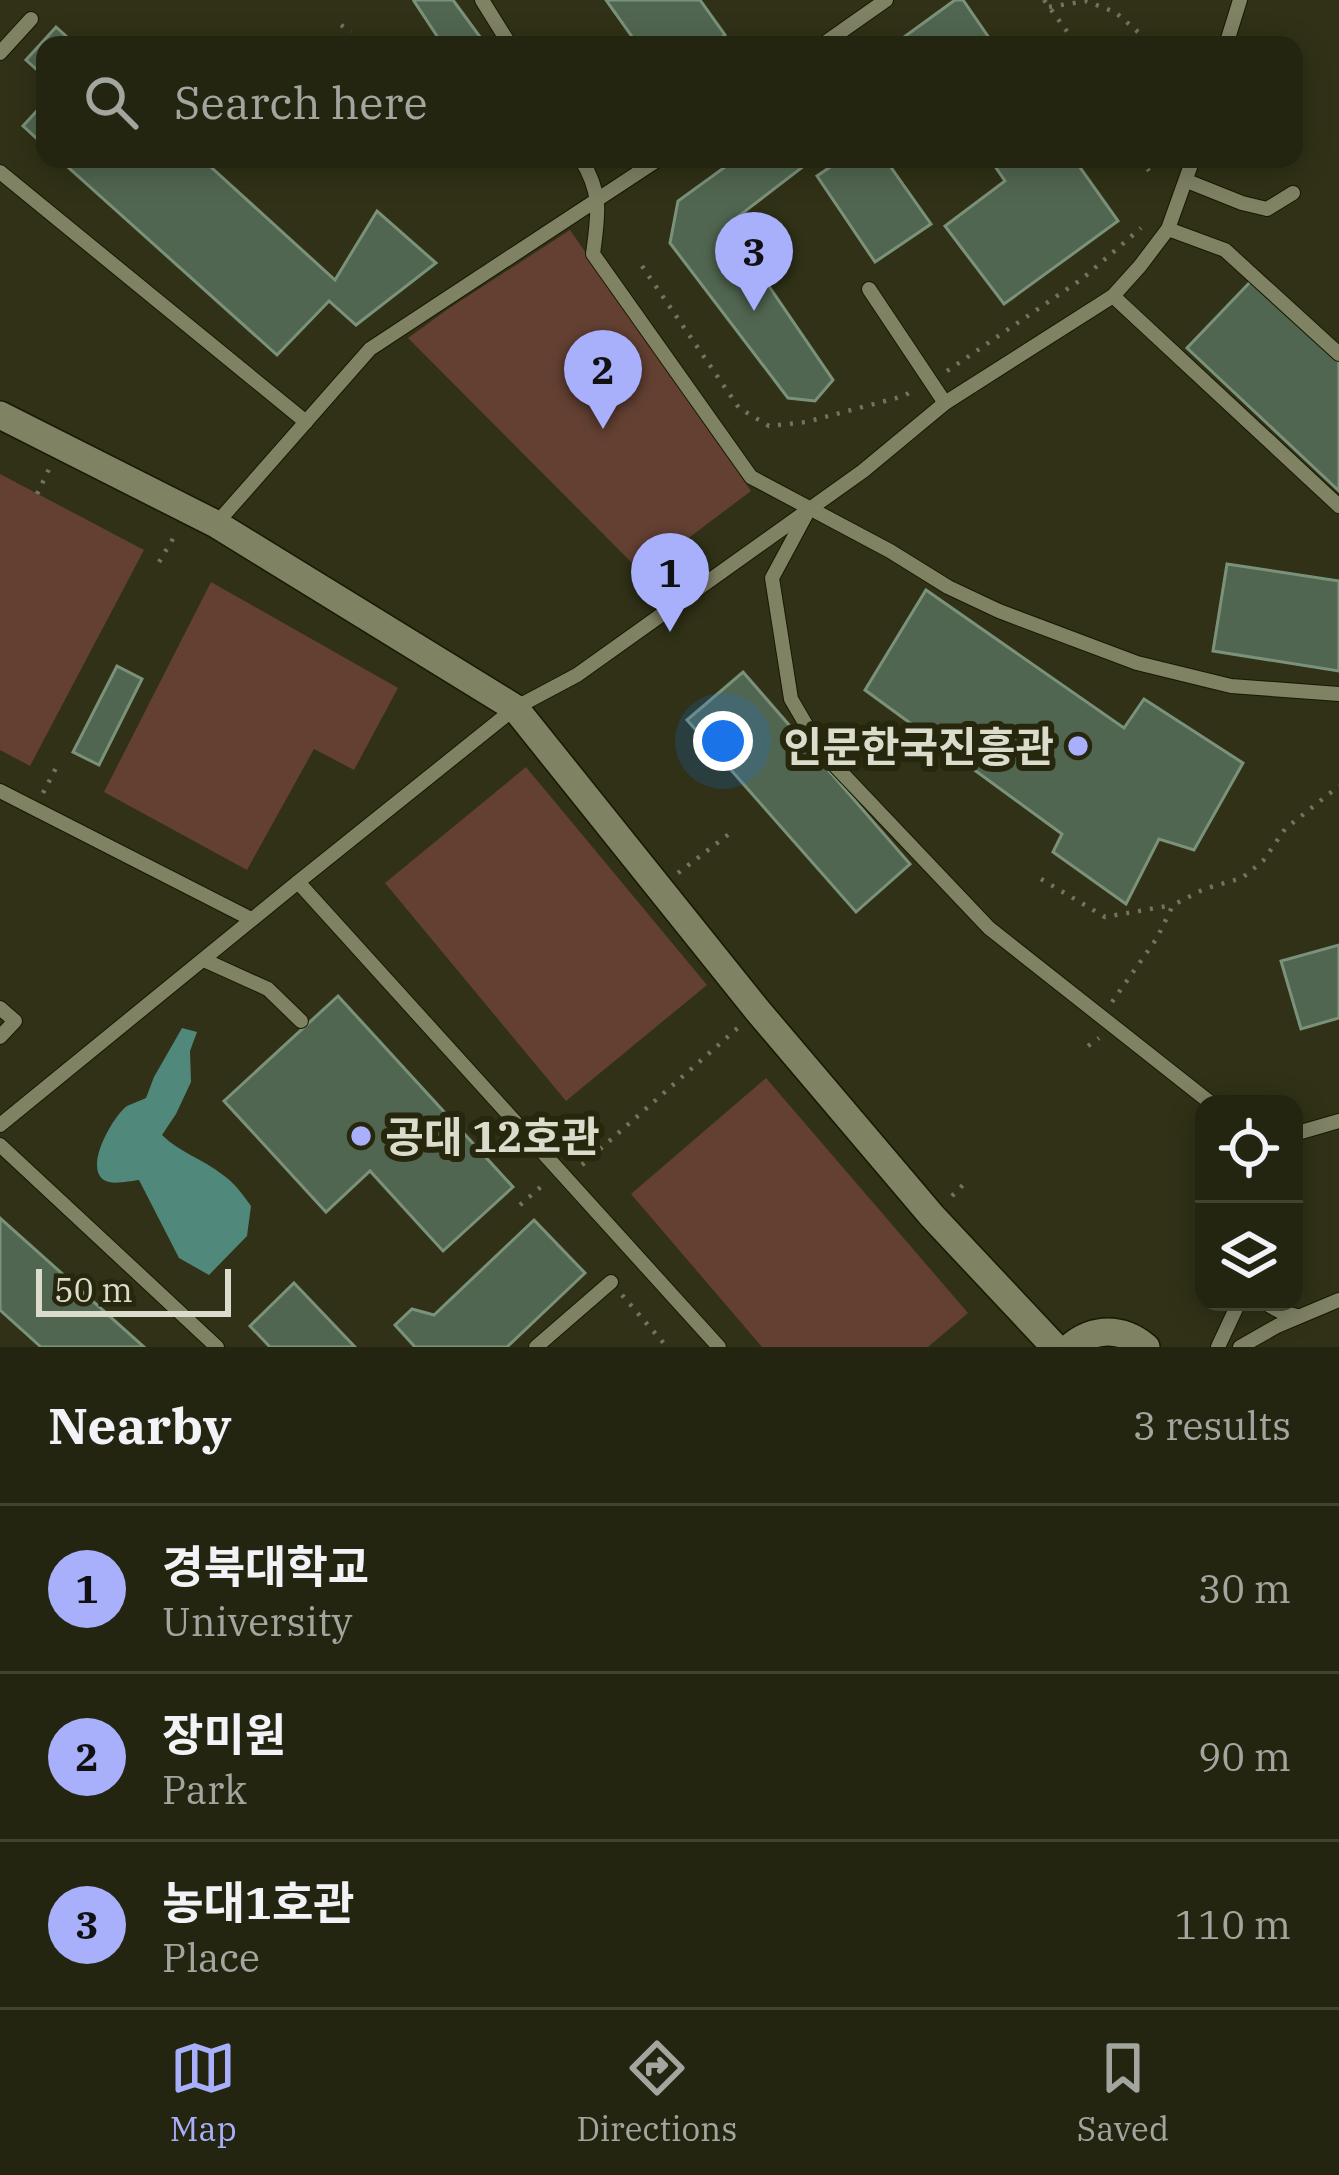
<!DOCTYPE html>
<html lang="en">
<head>
<meta charset="utf-8">
<style>
  body { margin:0; font-family:"IBM Plex Serif","Noto Sans KR",serif; background:#2c2d19; color:#f1f3f6 }
  .controls { position:absolute; right:36px; bottom:36px; display:grid; overflow:hidden; border-radius:24px; box-shadow:0 6px 30px #0003 }
  .controls button { width:108px; height:108px; display:grid; place-items:center; padding:0; border:0; border-bottom:3px solid #414230; background:#242510; color:#f1f3f6; font:60px sans-serif }
  .scale { position:absolute; left:36px; bottom:30px; width:195px; box-sizing:border-box; padding-left:12px; border:6px solid #dbdccc; border-top:0; font-size:33px; line-height:42px; white-space:nowrap; color:#dbdccc; -webkit-text-stroke:9px #26270c; paint-order:stroke }
  .you { position:absolute; left:723px; top:741px; width:42px; height:42px; margin:-30px; border:9px solid #fff; border-radius:50%; background:#1a73e8; box-shadow:0 0 0 18px #1a73e833 }
  .badge { display:grid; place-items:center; width:78px; height:78px; border-radius:50%; background:#a8b0fc; color:#111; font-size:39px; font-weight:700 }
  .pin { position:absolute; translate:-50% -99px; filter:drop-shadow(0 3px 6px #0008) }
  .pin::after { content:''; position:absolute; top:63px; width:42px; height:36px; background:inherit; clip-path:polygon(0 0,100% 0,50% 100%) }
  .list { margin:0; padding:0; list-style:none }
  h2 { display:flex; justify-content:space-between; align-items:center; height:156px; margin:0; padding:0 48px; font-size:51px }
  h2 small { font-size:39px; font-weight:400; color:#a3a59f }
  .list li { display:grid; grid-template-columns:78px 1fr auto; gap:36px; align-items:center; box-sizing:border-box; height:168px; padding:0 48px; border-top:3px solid #414230 }
  .list b { display:block; font-size:45px; white-space:nowrap }
  .list p { margin:0; font-size:39px; white-space:nowrap; color:#a3a59f }
  .list em { font-size:39px; font-style:normal; color:#a3a59f }
  .icon { flex:none; width:66px; height:66px; fill:none; stroke:currentColor; stroke-width:2; stroke-linecap:round; stroke-linejoin:round }
  .map { position:relative; flex:none; width:1339px; height:1347px; overflow:hidden }
  .search { position:absolute; background:#242510; box-shadow:0 6px 30px #0003; left:36px; right:36px; top:36px; height:132px; display:flex; align-items:center; gap:30px; box-sizing:border-box; padding:0 42px; border-radius:24px; color:#a3a59f; font-size:45px }
  .sheet { height:660px; background:#242510 }
  nav { display:flex; justify-content:space-around; align-items:center; box-sizing:border-box; height:168px; border-top:3px solid #414230; background:#242510; font-size:33px; color:#a3a59f }
  nav a { display:grid; justify-items:center; gap:6px }
  nav .on { color:#a8b0fc }
  .map>svg:first-child { display:block }
</style>
</head>
<body>
<div class="map">
<svg width="1339" height="1347" viewBox="0 0 1339 1347">
  <rect width="100%" height="100%" fill="#303116"/>
  <g fill="#634032">
    <path d="M570 230 751 491 642 573 408 338 448 309Z"/>
    <path d="M0 474 144 550 30 766 0 750Z"/>
    <path d="M211 582 398 688 354 770 314 749 247 870 104 792Z"/>
    <path d="M526 767 707 985 566 1101 385 883Z"/>
    <path d="M766 1078 968 1313 928 1347H762L631 1194Z"/>
  </g>
  <path fill="#50887c" d="M182 1028 197 1032 190 1051 191 1082 176 1114 162 1135C180 1153 203 1159 223 1175 235 1183 243 1195 251 1206L247 1236 209 1275 179 1258 139 1180C131 1181 117 1184 109 1182 79 1174 113 1116 127 1106 133 1103 140 1101 146 1098L154 1077Z"/>
  <g fill="#516650" stroke="#7b927a" stroke-width="3">
    <path d="M416 0H453L486 45H443L414 1Z"/>
    <path d="M606 0H700L725 35 711 45H638Z"/>
    <path d="M955 0H963L994 45H893Z"/>
    <path d="M56 27 76 45H45V77L26 60Z"/>
    <path d="M45 102V146L23 126Z"/>
    <path d="M59 159H202L335 280 377 211 436 263 356 325 329 301 277 355Z"/>
    <path d="M736 159H813L727 225 833 380 815 401 788 398 670 243 678 201Z"/>
    <path d="M842 159H885L931 224 875 262 817 176Z"/>
    <path d="M990 159H1074L1118 221 1004 304 945 226 1005 181Z"/>
    <path d="M1252 280 1339 362V491L1187 348Z"/>
    <path d="M1227 564 1339 581V671L1213 651Z"/>
    <path d="M926 590 1124 728 1144 699 1243 763 1194 850 1159 839 1126 904 1053 852 1062 834 865 690Z"/>
    <path d="M117 666 142 679 99 765 73 752Z"/>
    <path d="M743 672 910 864 856 912 687 720Z"/>
    <path d="M1339 945V1018L1301 1029 1281 961Z"/>
    <path d="M338 996 513 1187 443 1251 370 1171 326 1212 224 1101Z"/>
    <path d="M0 1218 144 1347H41L0 1310Z"/>
    <path d="M534 1220 585 1273 507 1347H415L395 1325 412 1309 434 1315Z"/>
    <path d="M294 1283 355 1347H270L250 1326Z"/>
  </g>
  <g fill="none" stroke-linecap="round" stroke-linejoin="round">
    <defs>
      <g id="lane">
        <path d="M482 0 510 45"/>
        <path d="M822 45 886 0"/>
        <path d="M1226 45 1240 0"/>
        <path d="M0 53 31 19"/>
        <path d="M581 159C603 195 598 215 593 254L751 477 890 551 948 587 999 611 1137 663 1231 686 1339 694"/>
        <path d="M0 172 306 422"/>
        <path d="M1187 181 1242 203 1267 209 1293 193"/>
        <path d="M1168 229 1225 250 1339 354"/>
        <path d="M869 289 945 403"/>
        <path d="M1113 296 1339 506"/>
        <path d="M807 513 772 578 791 699 822 752 989 928 1212 1104"/>
        <path d="M216 524 370 349 659 159"/>
        <path d="M0 791 251 919"/>
        <path d="M204 960 268 989 301 1021"/>
        <path d="M0 1008 15 1021 0 1037"/>
        <path d="M0 1125 298 882"/>
        <path d="M1294 1134 1339 1121"/>
        <path d="M0 1145 217 1347"/>
        <path d="M1263 1302 1281 1312 1297 1316"/>
        <path d="M536 1347 611 1282"/>
        <path d="M719 1347 298 882 515 708 577 675 863 471 945 403 1113 296 1140 266 1168 229 1193 159"/>
        <path d="M1218 1347 1239 1302"/>
        <path d="M1240 1347 1277 1326 1339 1300"/>
      </g>
      <g id="street">
        <path d="M0 415 216 524 515 708 758 1011 932 1216 1055 1347"/>
        <path d="M1070 1347C1094 1327 1122 1327 1146 1347"/>
      </g>
    </defs>
    <use href="#lane" stroke="#181901" stroke-width="16"/>
    <use href="#street" stroke="#181901" stroke-width="30"/>
    <g stroke="#73745d" stroke-width="4.5" stroke-dasharray="3 9" stroke-linecap="butt">
      <path d="M1044 0 1077 45"/>
      <path d="M1049 7 1086 1 1115 12 1153 45"/>
      <path d="M341 25 351 32"/>
      <path d="M1141 159 1149 171"/>
      <path d="M642 266 739 408 769 426 806 422 904 396 912 391"/>
      <path d="M947 371 1082 279 1141 228"/>
      <path d="M37 494 50 467"/>
      <path d="M159 562 177 532"/>
      <path d="M43 793 57 766"/>
      <path d="M678 873 733 831"/>
      <path d="M1041 879 1105 917 1173 905"/>
      <path d="M1112 1002 1157 938 1173 905 1204 889 1242 878 1263 861 1285 829 1339 786"/>
      <path d="M1088 1046 1099 1038"/>
      <path d="M582 1165 740 1026"/>
      <path d="M952 1196 965 1183"/>
      <path d="M520 1205 543 1185"/>
      <path d="M622 1295 667 1347"/>
    </g>
    <use href="#lane" stroke="#808264" stroke-width="14"/>
    <use href="#street" stroke="#808264" stroke-width="27"/>
  </g>
  <g fill="#a8b0fc" stroke="#26270c" stroke-width="4.5">
    <circle cx="1078" cy="746" r="12"/>
    <circle cx="361" cy="1136" r="12"/>
  </g>
  <g text-anchor="middle" dominant-baseline="central" stroke-width="12" stroke-linejoin="round" paint-order="stroke">
    <g font-size="42" font-weight="bold" fill="#dbdccc" stroke="#26270c" text-anchor="end">
      <text x="1054" y="746">인문한국진흥관</text>
      <text x="385" y="1136" text-anchor="start">공대 12호관</text>
    </g>
  </g>
</svg>
<div class="controls">
<button><svg class="icon" aria-label="locate" viewBox="0 0 24 24"><circle cx="12" cy="12" r="6"/><path d="M12 2v4M12 18v4M2 12h4M18 12h4"/></svg></button>
<button><svg class="icon" aria-label="layers" viewBox="0 0 24 24"><path d="M12 4l9 5-9 5-9-5zM3 14l9 5 9-5"/></svg></button>
</div>
<div class="scale">50 m</div>
<div class="you"></div>
<div class="pin badge" style="left:670px;top:632px">1</div>
<div class="pin badge" style="left:603px;top:429px">2</div>
<div class="pin badge" style="left:754px;top:311px">3</div>
<div class="search"><svg class="icon" aria-label="search" viewBox="0 0 24 24"><circle cx="10" cy="10" r="6"/><path d="M15 15l6 6"/></svg>Search here</div>
</div>
<section class="sheet">
<h2>Nearby<small>3 results</small></h2>
<ul class="list">
<li><span class="badge">1</span><div><b>경북대학교</b><p>University</p></div><em>30 m</em></li>
<li><span class="badge">2</span><div><b>장미원</b><p>Park</p></div><em>90 m</em></li>
<li><span class="badge">3</span><div><b>농대1호관</b><p>Place</p></div><em>110 m</em></li>
</ul>
</section>
<nav>
<a class="on"><svg class="icon" aria-label="map" viewBox="0 0 24 24"><path d="M3 6l6-2 6 2 6-2v14l-6 2-6-2-6 2zM9 4v14M15 6v14"/></svg>Map</a>
<a><svg class="icon" aria-label="directions" viewBox="0 0 24 24"><path d="M12 3l9 9-9 9-9-9zM9 14v-3h6M13 9l2 2-2 2"/></svg>Directions</a>
<a><svg class="icon" aria-label="saved" viewBox="0 0 24 24"><path d="M7 4h10v16l-5-4-5 4z"/></svg>Saved</a>
</nav>
</body>
</html>
